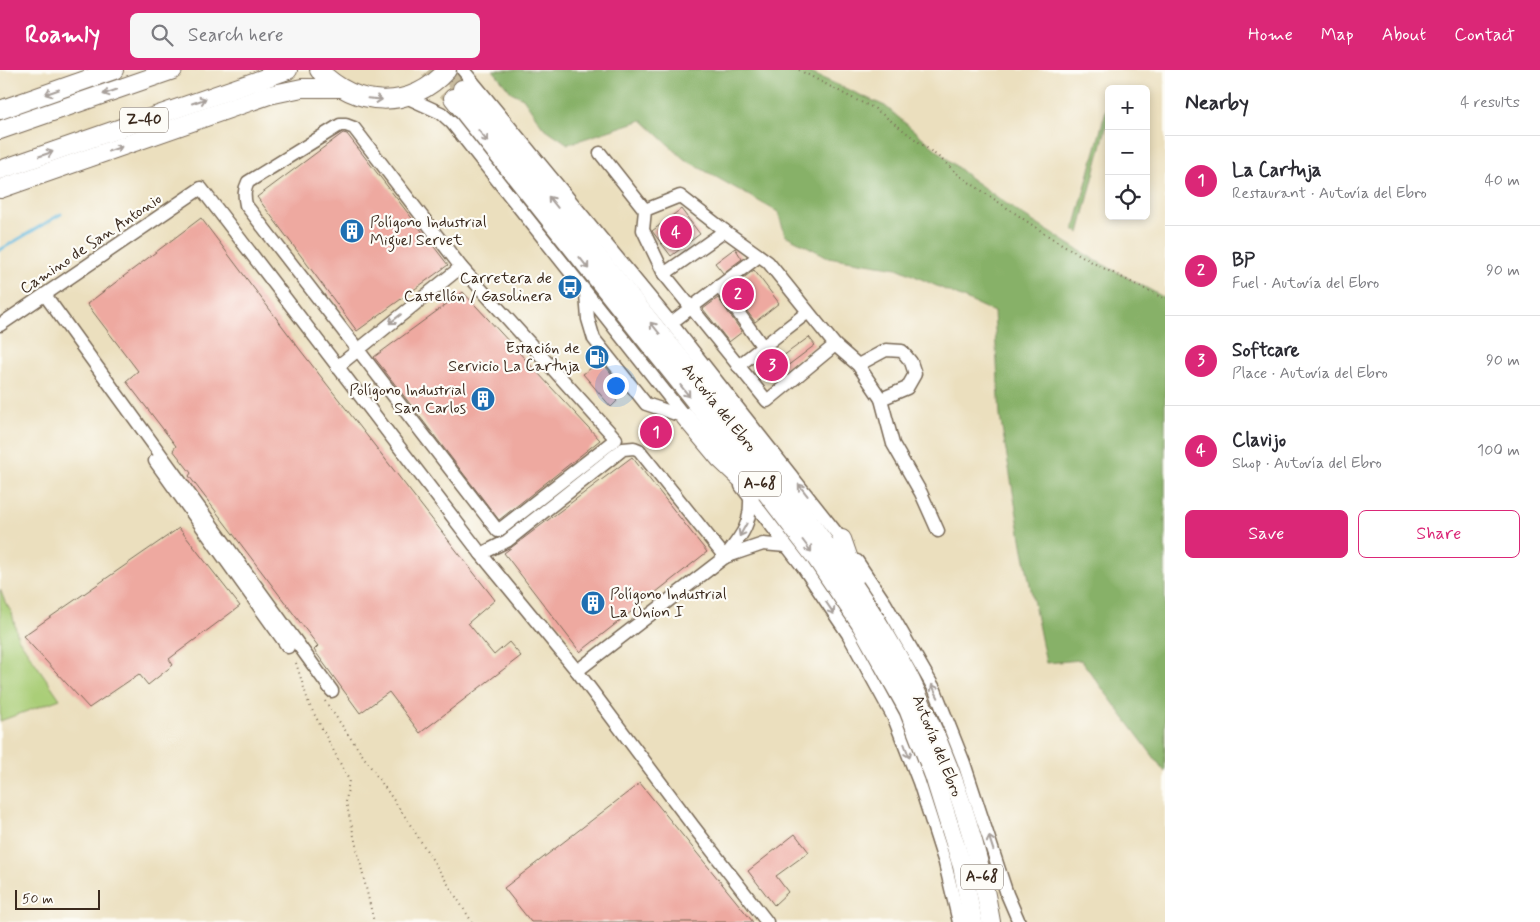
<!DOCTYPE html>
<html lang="en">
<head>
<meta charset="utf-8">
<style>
  body { margin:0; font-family:Mynerve,sans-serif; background:#f7f7f7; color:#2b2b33 }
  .controls { position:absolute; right:15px; top:15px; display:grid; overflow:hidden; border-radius:8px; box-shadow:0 2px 8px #0003 }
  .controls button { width:45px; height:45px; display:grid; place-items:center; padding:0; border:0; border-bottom:1px solid #e1e1e2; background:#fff; color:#2b2b33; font:25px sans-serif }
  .scale { position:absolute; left:15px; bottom:12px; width:85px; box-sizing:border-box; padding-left:5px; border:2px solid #3b2a1e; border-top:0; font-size:14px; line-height:18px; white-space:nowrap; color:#3b2a1e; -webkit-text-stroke:4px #fdfcf7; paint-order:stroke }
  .you { position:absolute; left:615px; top:315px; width:18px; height:18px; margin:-12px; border:4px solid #fff; border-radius:50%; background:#1a73e8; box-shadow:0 0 0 8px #1a73e833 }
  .badge { display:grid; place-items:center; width:32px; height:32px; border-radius:50%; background:#db2777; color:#fff; font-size:16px; font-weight:700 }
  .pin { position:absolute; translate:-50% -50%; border:2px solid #fff; box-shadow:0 1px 5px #0006 }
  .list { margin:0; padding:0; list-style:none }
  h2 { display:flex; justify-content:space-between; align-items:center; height:65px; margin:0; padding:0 20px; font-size:21px }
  h2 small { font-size:16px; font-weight:400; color:#7c7c81 }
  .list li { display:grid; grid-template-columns:32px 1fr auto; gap:15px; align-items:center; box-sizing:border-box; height:90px; padding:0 20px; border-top:1px solid #e1e1e2 }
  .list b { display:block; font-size:19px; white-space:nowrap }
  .list p { margin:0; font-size:16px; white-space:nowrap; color:#7c7c81 }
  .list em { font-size:16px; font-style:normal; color:#7c7c81 }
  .actions { display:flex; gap:10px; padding:15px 20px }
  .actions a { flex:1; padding:11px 0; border:1px solid #db2777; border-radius:8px; text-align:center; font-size:18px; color:#db2777 }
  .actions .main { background:#db2777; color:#fff }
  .icon { flex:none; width:28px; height:28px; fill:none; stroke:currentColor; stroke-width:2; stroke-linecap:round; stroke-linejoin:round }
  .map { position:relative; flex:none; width:1165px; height:852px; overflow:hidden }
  header { display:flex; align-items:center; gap:30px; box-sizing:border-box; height:70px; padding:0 25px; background:#db2777; color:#fff }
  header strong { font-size:24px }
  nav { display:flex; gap:28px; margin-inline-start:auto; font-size:18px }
  .search { width:350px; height:45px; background:#f7f7f7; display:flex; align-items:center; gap:12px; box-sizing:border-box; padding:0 18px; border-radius:8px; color:#7c7c81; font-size:19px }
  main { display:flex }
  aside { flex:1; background:#fff }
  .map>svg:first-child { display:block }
</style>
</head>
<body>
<header>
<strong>Roamly</strong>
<div class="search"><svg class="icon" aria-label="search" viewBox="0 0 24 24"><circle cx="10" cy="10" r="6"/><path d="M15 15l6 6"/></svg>Search here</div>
<nav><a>Home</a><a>Map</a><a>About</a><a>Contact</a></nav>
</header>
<main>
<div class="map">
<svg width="1165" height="852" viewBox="0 0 1165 852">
  <rect width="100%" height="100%" fill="#fdfcf7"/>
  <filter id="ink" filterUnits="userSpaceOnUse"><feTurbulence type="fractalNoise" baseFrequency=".02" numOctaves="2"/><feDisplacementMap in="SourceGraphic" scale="10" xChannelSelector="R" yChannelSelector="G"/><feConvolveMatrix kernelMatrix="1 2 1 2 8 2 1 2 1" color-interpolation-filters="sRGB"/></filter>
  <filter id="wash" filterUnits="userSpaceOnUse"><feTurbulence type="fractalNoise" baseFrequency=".0096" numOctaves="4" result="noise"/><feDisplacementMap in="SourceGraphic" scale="20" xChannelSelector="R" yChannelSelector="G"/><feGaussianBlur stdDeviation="1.12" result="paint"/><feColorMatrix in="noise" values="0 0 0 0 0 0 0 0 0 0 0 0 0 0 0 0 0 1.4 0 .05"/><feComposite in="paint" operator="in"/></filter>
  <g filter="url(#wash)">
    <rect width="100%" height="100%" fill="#ebdfbe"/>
    <path fill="#aace78" stroke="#727c4b" d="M0 519 5 532 12 543 18 568 60 629 0 651Z"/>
    <g fill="#87b168" stroke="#616e43">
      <path d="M493 0H804L885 36 970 108 1021 144 1093 189 1165 228V702L1081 590 1046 593 1023 480 1000 346 994 242 897 198 828 187 785 165 778 142 684 89 642 50 568 74 543 57 523 28 511 22Z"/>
      <path d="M1109 29V46L1079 163 1074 159Z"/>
    </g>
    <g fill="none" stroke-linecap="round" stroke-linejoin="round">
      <path stroke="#60b8dd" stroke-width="3" d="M0 180 61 144"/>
    </g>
    <g id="blocks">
      <g fill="#eea9a0">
        <path d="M343 63 347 64 448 195 357 261 257 127Z"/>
        <path d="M681 139 700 164 671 186 652 161Z"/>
        <path d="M201 148 301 281 495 530 468 553 494 585 509 572 521 586 420 663 389 622 360 643 314 580 318 576 189 406 191 403 173 380 176 376 126 311 138 301 87 234Z"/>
        <path d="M735 178 742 189 723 203 715 193Z"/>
        <path d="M754 200 779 233 755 252 730 218Z"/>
        <path d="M463 222 600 370 499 450 374 287Z"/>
        <path d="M718 228 742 262 729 272 703 239Z"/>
        <path d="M809 267 815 275 774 306 763 290 773 282 779 289Z"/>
        <path d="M601 291 624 319 615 326 614 328 617 331 611 337 583 304Z"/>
        <path d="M632 387 707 482 580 582 504 483Z"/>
        <path d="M179 458 240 536 169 589 173 595 148 615 139 604 89 638 23 566Z"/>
        <path d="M640 713 753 852H531L504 818Z"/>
        <path d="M795 764 809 782 776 806 788 822 774 835 748 801Z"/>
      </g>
    </g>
  </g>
  <g filter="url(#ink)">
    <use href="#blocks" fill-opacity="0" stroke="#796956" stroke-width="1"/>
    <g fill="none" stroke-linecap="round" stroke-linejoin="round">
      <g stroke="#c8bb9e" stroke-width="18" stroke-dasharray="18 9" stroke-linecap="butt">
        <path d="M429 0 453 28"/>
        <path d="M447 0 462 19"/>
      </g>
      <defs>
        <g id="minor">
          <path d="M463 0 671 253 846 475"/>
          <path d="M406 27 441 43 452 53 685 347"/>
          <path d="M340 55H346L354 58 461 197 616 369 498 461 246 135C244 126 244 120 248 112Z"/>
          <path d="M600 83 645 140 643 160 664 204 767 331 835 275 768 192 725 161 680 126 645 140"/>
          <path d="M664 204 725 161"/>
          <path d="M719 216 763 277"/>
          <path d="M586 224 588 249 594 269 646 334 685 347"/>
          <path d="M45 225 332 621"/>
          <path d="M671 253 759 186"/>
          <path d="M0 255 201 118 481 484 577 601 693 756 767 852"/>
          <path d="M835 275 858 295 881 329 893 374 921 423 938 461"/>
          <path d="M858 295 886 280 902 281 911 292 915 304 907 318 881 329"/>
          <path d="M738 296 808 242"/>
          <path d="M337 297 461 197"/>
          <path d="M155 391 288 577"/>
          <path d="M741 416 803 497 848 564 894 648 919 712 945 793 959 852"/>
          <path d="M481 484 507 471 623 379 634 378 639 380 725 487"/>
          <path d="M725 487 763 474 786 476"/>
          <path d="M857 491 885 533 935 620 964 693 1007 824 1019 852"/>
          <path d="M577 601 725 487C741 466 751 456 750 428"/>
        </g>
        <g id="highway">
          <path d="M319 0C356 38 410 41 447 0"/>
          <path d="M462 19C535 109 607 199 680 288 761 388 844 488 906 601 913 614 919 628 925 642 956 708 979 780 991 852"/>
          <path d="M453 28 733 379 816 488 860 553 908 639 934 706 962 796 973 852"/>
          <path d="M0 40 114 0"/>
          <path d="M0 60 173 0"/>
          <path d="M0 100 288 0"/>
          <path d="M0 119 269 25 302 18H340"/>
          <path d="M685 347 720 389 754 421"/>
          <path d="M842 469 850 492 858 504"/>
        </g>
      </defs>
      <use href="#minor" stroke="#796956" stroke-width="15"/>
      <use href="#highway" stroke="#796956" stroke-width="20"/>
      <g stroke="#796956" stroke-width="2" stroke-dasharray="1 4" stroke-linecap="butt">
        <path d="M799 0 854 29 874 38 940 88 960 106 1050 167 1097 195 1165 229"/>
        <path d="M296 593 309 634 349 710 346 732 374 852"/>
        <path d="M325 631 406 748 472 852"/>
      </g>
      <use href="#minor" stroke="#fff" stroke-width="12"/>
      <use href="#highway" stroke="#fff" stroke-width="18"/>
    </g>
    <defs><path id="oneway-shaft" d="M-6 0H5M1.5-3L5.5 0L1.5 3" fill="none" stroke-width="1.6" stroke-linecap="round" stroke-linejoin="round" transform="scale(1.25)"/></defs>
    <g stroke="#a79f9a">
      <use href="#oneway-shaft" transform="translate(52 22) rotate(161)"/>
      <use href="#oneway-shaft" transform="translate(110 22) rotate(161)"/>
      <use href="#oneway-shaft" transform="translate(375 29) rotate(5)"/>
      <use href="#oneway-shaft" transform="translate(199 31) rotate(-19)"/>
      <use href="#oneway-shaft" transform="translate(483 66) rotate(52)"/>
      <use href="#oneway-shaft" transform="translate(115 79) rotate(-19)"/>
      <use href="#oneway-shaft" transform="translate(46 84) rotate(-19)"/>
      <use href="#oneway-shaft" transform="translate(553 132) rotate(-129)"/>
      <use href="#oneway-shaft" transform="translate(584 193) rotate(52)"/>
      <use href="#oneway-shaft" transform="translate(395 249) rotate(142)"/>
      <use href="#oneway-shaft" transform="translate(655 258) rotate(-129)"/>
      <use href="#oneway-shaft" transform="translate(685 321) rotate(52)"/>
      <use href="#oneway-shaft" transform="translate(803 420) rotate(-128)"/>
      <use href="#oneway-shaft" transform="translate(743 460) rotate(119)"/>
      <use href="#oneway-shaft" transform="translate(807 476) rotate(53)"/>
      <use href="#oneway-shaft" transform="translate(830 538) rotate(56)"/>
      <use href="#oneway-shaft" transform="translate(935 621) rotate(-116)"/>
      <use href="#oneway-shaft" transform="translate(907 681) rotate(69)"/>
      <use href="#oneway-shaft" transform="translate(991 773) rotate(-108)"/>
    </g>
  </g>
  <defs>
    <symbol id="building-disc" viewBox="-11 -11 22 22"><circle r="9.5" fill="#1f6fb2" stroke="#fdfcf7"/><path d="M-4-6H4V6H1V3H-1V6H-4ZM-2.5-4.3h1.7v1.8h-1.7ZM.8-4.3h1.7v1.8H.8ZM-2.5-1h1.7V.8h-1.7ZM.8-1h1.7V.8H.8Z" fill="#fff"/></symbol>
    <symbol id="bus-disc" viewBox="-11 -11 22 22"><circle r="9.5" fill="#1f6fb2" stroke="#fdfcf7"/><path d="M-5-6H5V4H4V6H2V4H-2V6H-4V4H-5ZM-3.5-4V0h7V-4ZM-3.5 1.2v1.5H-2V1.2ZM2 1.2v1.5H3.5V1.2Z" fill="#fff"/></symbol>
    <symbol id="fuel-disc" viewBox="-11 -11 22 22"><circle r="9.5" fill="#1f6fb2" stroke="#fdfcf7"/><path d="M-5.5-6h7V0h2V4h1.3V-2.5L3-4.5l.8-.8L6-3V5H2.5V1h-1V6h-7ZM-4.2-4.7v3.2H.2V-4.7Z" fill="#fff"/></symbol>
  </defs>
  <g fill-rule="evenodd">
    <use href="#building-disc" x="338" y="147" width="28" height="28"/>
    <use href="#bus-disc" x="556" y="203" width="28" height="28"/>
    <use href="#fuel-disc" x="583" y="273" width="28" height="28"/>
    <use href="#building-disc" x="469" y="315" width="28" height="28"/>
    <use href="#building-disc" x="579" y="519" width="28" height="28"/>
  </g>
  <g text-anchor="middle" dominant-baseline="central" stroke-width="4.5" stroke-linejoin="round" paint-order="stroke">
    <g fill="#fdfcf7" stroke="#75695f" stroke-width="1">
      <rect x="120" y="37.5" width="48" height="25" rx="4"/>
      <rect x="739" y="401.5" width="42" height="25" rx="4"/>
      <rect x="961" y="794.5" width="42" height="25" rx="4"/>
    </g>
    <g font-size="15" font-weight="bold" fill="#3b2a1e">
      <text x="144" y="50">Z-40</text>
      <text x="760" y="414">A-68</text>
      <text x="982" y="807">A-68</text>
    </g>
    <g font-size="16" fill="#3b2a1e" stroke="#fdfcf7" text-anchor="end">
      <text x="370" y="152" text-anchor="start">Polígono Industrial<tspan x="370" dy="18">Miguel Servet</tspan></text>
      <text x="552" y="208">Carretera de<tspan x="552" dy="18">Castellón / Gasolinera</tspan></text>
      <text x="580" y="278">Estación de<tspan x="580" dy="18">Servicio La Cartuja</tspan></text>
      <text x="466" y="320">Polígono Industrial<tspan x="466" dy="18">San Carlos</tspan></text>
      <text x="610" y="524" text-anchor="start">Polígono Industrial<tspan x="610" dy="18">La Union I</tspan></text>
    </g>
    <g font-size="16" fill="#3b2a1e" stroke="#fdfcf7">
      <text transform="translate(91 174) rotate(-34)">Camino de San Antonio</text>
      <text transform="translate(719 338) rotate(51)">Autovía del Ebro</text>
      <text transform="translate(937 676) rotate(68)">Autovía del Ebro</text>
    </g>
  </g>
</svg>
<div class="controls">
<button>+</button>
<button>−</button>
<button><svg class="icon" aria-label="locate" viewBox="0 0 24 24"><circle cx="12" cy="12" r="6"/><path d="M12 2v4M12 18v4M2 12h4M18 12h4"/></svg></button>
</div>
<div class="scale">50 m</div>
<div class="you"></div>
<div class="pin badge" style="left:656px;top:362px">1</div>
<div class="pin badge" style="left:738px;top:224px">2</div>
<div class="pin badge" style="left:772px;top:295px">3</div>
<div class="pin badge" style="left:676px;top:162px">4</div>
</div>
<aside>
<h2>Nearby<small>4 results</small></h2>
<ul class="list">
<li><span class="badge">1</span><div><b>La Cartuja</b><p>Restaurant · Autovía del Ebro</p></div><em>40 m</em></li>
<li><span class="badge">2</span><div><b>BP</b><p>Fuel · Autovía del Ebro</p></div><em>90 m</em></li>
<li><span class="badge">3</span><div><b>Softcare</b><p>Place · Autovía del Ebro</p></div><em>90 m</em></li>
<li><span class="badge">4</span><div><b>Clavijo</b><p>Shop · Autovía del Ebro</p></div><em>100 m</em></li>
</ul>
<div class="actions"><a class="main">Save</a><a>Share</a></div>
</aside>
</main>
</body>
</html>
